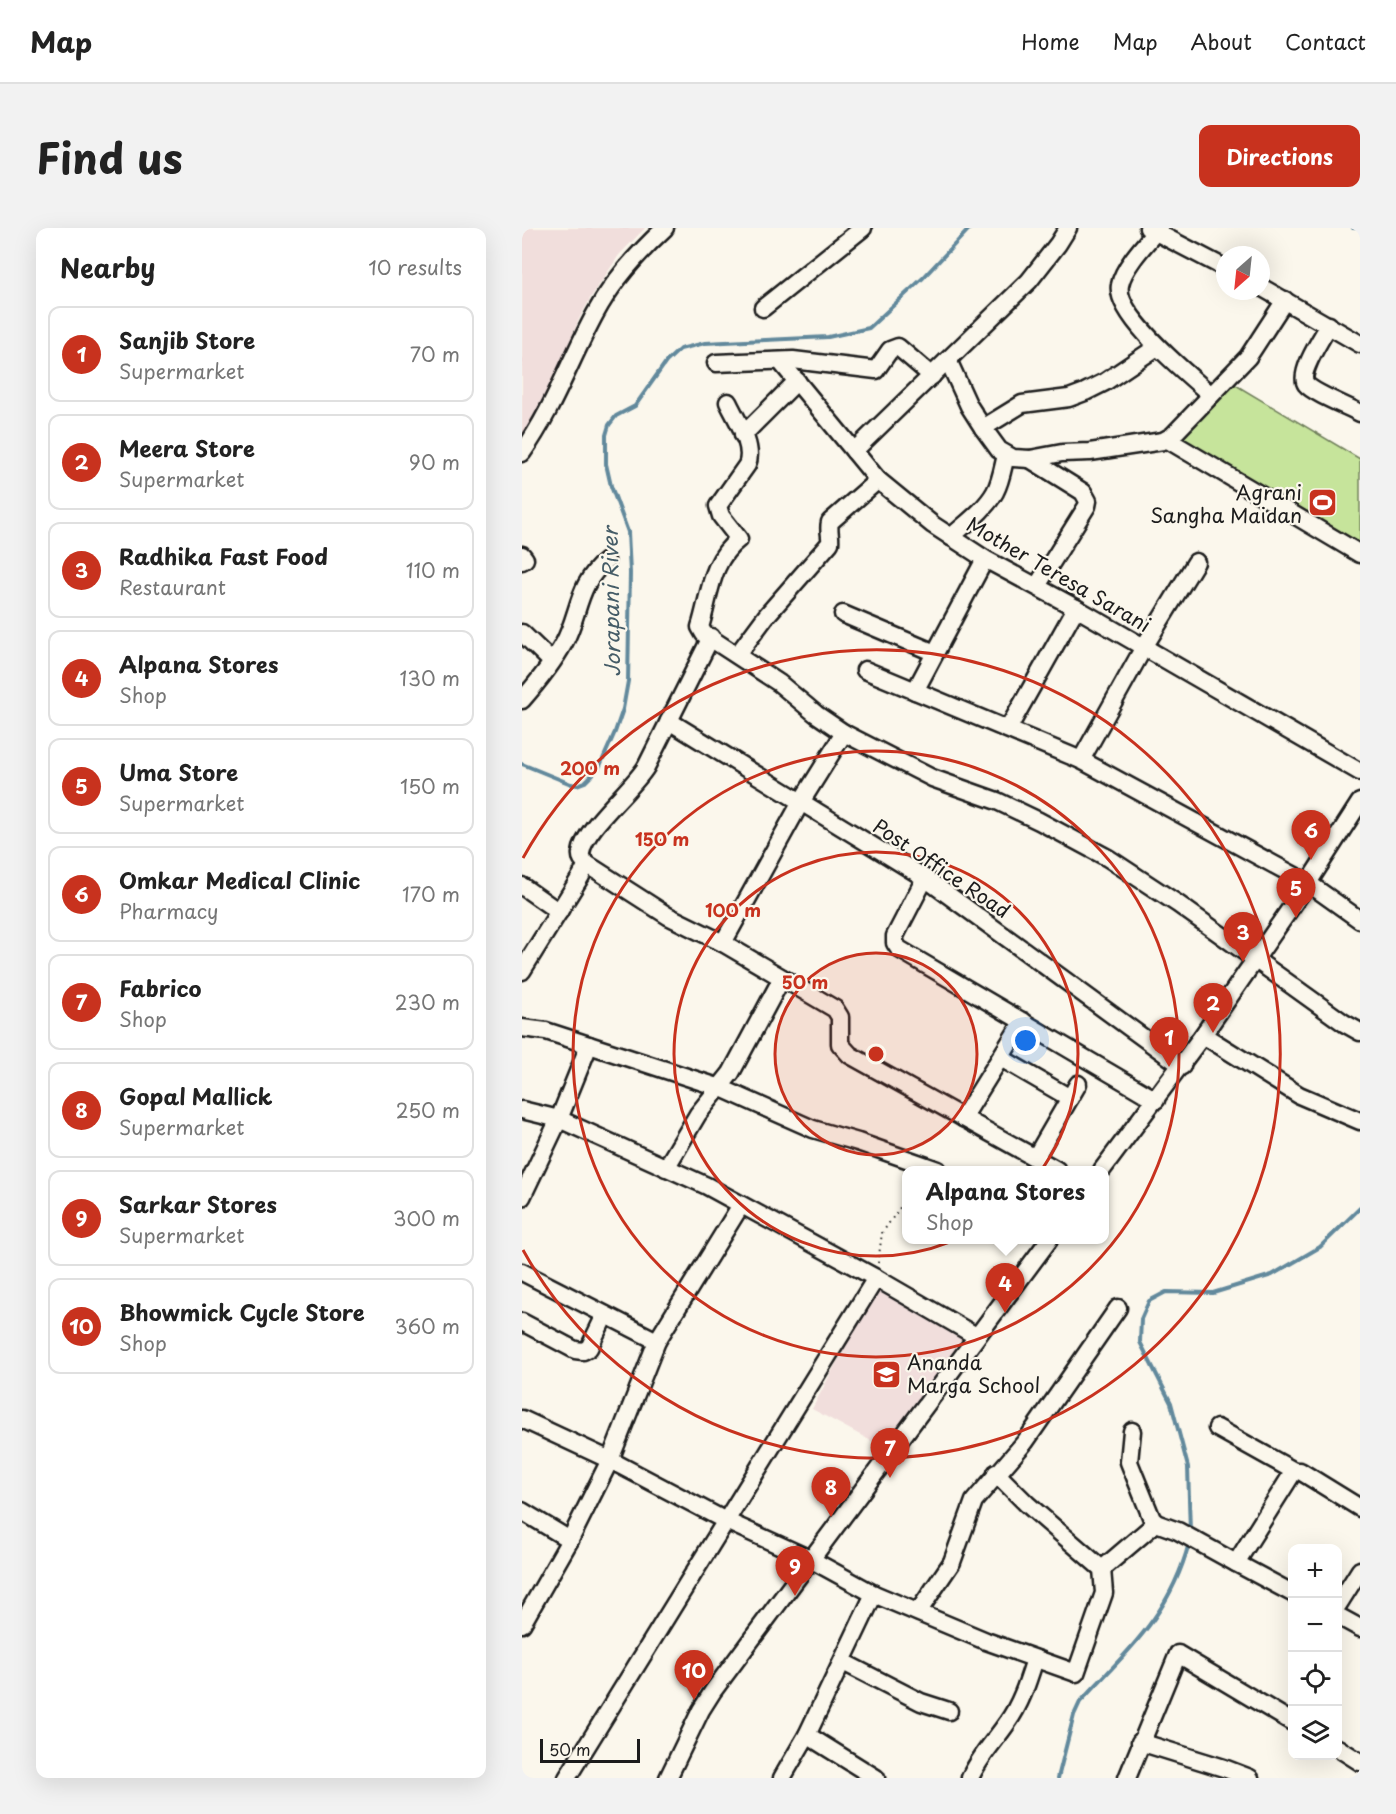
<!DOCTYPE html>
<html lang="en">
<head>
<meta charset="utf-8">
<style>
  body { margin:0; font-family:"Playpen Sans",sans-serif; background:#f2f2f2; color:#222 }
  .controls { position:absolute; right:18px; bottom:18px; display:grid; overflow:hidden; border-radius:12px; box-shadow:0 6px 24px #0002 }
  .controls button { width:54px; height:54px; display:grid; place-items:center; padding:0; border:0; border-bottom:2px solid #e0e0e0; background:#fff; color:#222; font:30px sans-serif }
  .compass { position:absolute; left:694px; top:18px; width:54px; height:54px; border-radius:50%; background:#fff; box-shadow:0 6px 24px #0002; rotate:207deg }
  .scale { position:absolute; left:18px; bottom:15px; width:100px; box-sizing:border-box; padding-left:6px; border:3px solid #1c1c1c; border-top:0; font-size:16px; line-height:21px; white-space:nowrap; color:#1c1c1c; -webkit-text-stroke:4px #fbf7ec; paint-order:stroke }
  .you { position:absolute; left:504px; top:813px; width:21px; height:21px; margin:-15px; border:4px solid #fff; border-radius:50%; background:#1a73e8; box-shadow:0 0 0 9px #1a73e833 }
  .badge { display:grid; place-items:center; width:39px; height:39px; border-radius:50%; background:#c8321e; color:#fff; font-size:20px; font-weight:700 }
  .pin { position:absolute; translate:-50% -50px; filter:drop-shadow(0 2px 3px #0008) }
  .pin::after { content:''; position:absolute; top:32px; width:21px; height:18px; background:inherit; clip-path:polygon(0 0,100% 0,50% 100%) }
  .popup { position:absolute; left:380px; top:938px; width:207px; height:78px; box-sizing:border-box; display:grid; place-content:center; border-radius:12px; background:#fff; filter:drop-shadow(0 2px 4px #0005); font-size:20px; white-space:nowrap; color:#767676 }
  .popup b { font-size:22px; color:#222 }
  .popup::after { content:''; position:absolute; left:50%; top:100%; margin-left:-12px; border:12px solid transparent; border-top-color:#fff }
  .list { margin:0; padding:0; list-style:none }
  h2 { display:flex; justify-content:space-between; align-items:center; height:78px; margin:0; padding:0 24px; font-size:26px }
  h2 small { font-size:20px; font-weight:400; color:#767676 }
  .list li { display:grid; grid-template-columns:39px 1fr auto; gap:18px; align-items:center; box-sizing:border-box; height:96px; margin:0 12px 12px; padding:0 12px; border:2px solid #e0e0e0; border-radius:12px }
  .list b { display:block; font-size:22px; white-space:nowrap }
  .list p { margin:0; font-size:20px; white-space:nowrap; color:#767676 }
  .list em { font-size:20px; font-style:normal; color:#767676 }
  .icon { flex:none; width:33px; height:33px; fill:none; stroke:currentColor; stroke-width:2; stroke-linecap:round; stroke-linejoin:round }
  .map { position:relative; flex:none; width:838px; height:1550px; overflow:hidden; border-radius:12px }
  header { display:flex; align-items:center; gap:36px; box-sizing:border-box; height:84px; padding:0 30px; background:#fff; border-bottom:2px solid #e0e0e0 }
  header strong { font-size:28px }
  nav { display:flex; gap:33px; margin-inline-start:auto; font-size:21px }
  .intro { display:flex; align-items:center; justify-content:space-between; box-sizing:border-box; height:144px; padding:0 36px }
  h1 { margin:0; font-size:42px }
  .button { padding:15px 27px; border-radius:12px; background:#c8321e; color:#fff; font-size:21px; font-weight:700 }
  main { display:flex; gap:36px; padding:0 36px }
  aside { flex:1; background:#fff; border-radius:12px; box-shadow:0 6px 24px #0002 }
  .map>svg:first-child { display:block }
</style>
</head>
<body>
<header>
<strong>Map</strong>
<nav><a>Home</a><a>Map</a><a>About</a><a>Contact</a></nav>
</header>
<div class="intro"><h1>Find us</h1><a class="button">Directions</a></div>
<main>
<aside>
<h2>Nearby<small>10 results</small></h2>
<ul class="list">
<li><span class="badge">1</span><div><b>Sanjib Store</b><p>Supermarket</p></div><em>70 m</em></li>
<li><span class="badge">2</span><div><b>Meera Store</b><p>Supermarket</p></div><em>90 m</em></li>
<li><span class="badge">3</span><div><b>Radhika Fast Food</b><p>Restaurant</p></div><em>110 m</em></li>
<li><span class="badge">4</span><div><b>Alpana Stores</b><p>Shop</p></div><em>130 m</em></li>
<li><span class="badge">5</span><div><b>Uma Store</b><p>Supermarket</p></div><em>150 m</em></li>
<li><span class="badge">6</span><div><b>Omkar Medical Clinic</b><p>Pharmacy</p></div><em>170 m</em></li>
<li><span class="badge">7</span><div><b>Fabrico</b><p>Shop</p></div><em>230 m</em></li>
<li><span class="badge">8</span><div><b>Gopal Mallick</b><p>Supermarket</p></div><em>250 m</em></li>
<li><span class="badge">9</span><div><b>Sarkar Stores</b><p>Supermarket</p></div><em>300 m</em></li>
<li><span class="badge">10</span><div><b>Bhowmick Cycle Store</b><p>Shop</p></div><em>360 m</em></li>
</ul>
</aside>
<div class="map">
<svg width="838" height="1550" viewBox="0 0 838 1550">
  <rect width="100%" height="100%" fill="#fbf7ec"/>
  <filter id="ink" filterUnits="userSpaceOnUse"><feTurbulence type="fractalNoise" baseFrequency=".0167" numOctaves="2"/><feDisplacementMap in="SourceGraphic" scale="12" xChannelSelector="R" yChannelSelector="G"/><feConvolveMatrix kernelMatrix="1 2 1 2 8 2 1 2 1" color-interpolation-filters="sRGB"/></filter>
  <g filter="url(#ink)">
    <g fill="#f1dedc">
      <path d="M0 0H123L97 27 69 69 57 91 30 159 0 209Z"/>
      <path d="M355 1058 445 1112 366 1222 290 1181Z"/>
    </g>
    <path fill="#c6e49b" stroke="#71805c" stroke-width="1.5" d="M707 153 838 231V319L654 211Z"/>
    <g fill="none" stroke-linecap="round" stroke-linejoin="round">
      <g stroke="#62899c" stroke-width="4">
        <path d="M831 0H838"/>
        <path d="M0 536 49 556 55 557 63 554 77 540 93 504 101 481 106 453 108 345 106 304 89 258 84 236V207L87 197 94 188 113 178 144 134 158 121 183 115 306 109 347 100 401 50 448 0"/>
        <path d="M668 1304 666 1239 649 1175 618 1114 619 1091 627 1073 644 1064 691 1065 750 1047 798 1019 838 980"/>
        <path d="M536 1550 552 1487 558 1474C607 1421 648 1387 667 1315"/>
      </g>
      <defs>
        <g id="minor">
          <path d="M626 0 703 40"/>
          <path d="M637 0C625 14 601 39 598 57 592 87 667 147 689 167"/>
          <path d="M739 59 838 116"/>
          <path d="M241 80 341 0"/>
          <path d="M807 97C801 108 776 145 784 156 791 165 827 179 838 185"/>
          <path d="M426 132 447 178 461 200 477 222 491 230 508 231 540 225 568 224 641 213 650 208 726 129 763 72"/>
          <path d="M258 133 356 252 411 297 463 331 554 380 838 544"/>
          <path d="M194 135 271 132 354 142 368 122 376 119 410 148"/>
          <path d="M206 174C214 191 233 218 225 237L196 278 199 288 217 311C188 333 188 368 178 399L182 406 257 455 294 486 322 505 410 550 475 573 517 593 586 630 656 676 822 795 838 804"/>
          <path d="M461 200 500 176 547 170 563 164 583 154 635 119"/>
          <path d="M221 207 275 153"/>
          <path d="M646 212 838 326"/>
          <path d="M332 223 507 53 536 16 546 0"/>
          <path d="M0 225C31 182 48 132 73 86 91 52 116 25 143 0"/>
          <path d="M508 231 561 264 566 273 565 278 515 358"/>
          <path d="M429 309C443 296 463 282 473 264 479 253 481 239 484 227"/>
          <path d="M0 327 3 331 0 333"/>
          <path d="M321 386 413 425"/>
          <path d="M0 405 29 433"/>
          <path d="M216 426 245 387 308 315C309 308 306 302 308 294L356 252"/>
          <path d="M343 442 559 532 786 655 838 692"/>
          <path d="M393 463 463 331"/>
          <path d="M0 472C15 455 31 435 42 415 58 385 55 356 84 333"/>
          <path d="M147 493 403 650 660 838"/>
          <path d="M486 501 554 380"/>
          <path d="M559 532 622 419 674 334"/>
          <path d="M65 636 146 688 201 715 313 781 318 789V816L328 827 535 942"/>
          <path d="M403 650 373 708V715L377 721 634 872"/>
          <path d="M0 658 37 684"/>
          <path d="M201 715 279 574 322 505"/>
          <path d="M0 743 59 648 65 636C61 633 58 630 59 625 62 600 110 562 124 539L189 409"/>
          <path d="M0 800 24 803 199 860 291 901 336 914 416 942"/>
          <path d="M681 807 777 867 838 893"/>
          <path d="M479 830 548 870"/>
          <path d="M0 882 37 891 185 958 354 1050 454 1108"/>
          <path d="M441 890 501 793"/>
          <path d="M513 930 556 856"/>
          <path d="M144 940 176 886 209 845 260 750"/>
          <path d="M580 942 681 807 786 655 838 574"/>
          <path d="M0 969 37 891 67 817"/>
          <path d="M0 1044 135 1113"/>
          <path d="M0 1094 53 1122 61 1123 67 1120 83 1087"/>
          <path d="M0 1191 88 1232 204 1293 288 1331 352 1366 464 1413 554 1445 582 1365 580 1341 505 1276 474 1245"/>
          <path d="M695 1200 772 1243H778L838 1280"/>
          <path d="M610 1203 607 1234 630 1291 634 1295 656 1303 714 1335 772 1243"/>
          <path d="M0 1283 48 1312"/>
          <path d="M714 1335 770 1365"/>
          <path d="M580 1341 634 1295"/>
          <path d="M816 1377 838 1342"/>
          <path d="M396 1384 430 1334 452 1273 503 1214 596 1080"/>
          <path d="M816 1388 838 1400"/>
          <path d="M0 1396 48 1312 88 1232 135 1113 219 977"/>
          <path d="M321 1434 399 1474 427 1483"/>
          <path d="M285 1507 354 1550"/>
          <path d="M618 1514 702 1540 728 1550"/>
          <path d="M816 1520 838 1534"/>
          <path d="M45 1550 354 1050"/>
          <path d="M146 1550 179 1482 191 1463 527 1012"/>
          <path d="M260 1550 285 1507 352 1366"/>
          <path d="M448 1550C457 1529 472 1514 485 1495 499 1476 506 1453 513 1431"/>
          <path d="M605 1550 656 1426 770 1494"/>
        </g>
      </defs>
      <use href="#minor" stroke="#1c1c1c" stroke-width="21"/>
      <path stroke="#1c1c1c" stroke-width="2" stroke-dasharray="1.5 4.5" stroke-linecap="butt" d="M356 1035 360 1005 384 971"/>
      <use href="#minor" stroke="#fbf7ec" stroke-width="16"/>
    </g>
  </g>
  <circle cx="354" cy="826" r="101" fill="#c8321e" fill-opacity=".12"/>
  <g fill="none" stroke="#c8321e" stroke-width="3">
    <circle cx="354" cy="826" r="101"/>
    <circle cx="354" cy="826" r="202"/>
    <circle cx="354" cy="826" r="303"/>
    <path d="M1 630A404 404 0 1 1 1 1022"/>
  </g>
  <defs>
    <symbol id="stadium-square" viewBox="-11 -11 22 22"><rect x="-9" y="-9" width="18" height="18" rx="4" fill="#c8321e" stroke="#fbf7ec"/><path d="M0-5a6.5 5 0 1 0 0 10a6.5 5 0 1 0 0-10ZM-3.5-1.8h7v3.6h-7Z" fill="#fff"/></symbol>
    <symbol id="school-square" viewBox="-11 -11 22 22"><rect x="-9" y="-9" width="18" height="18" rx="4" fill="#c8321e" stroke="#fbf7ec"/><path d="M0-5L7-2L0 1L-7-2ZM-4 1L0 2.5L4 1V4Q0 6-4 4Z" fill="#fff"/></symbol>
  </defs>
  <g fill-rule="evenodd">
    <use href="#stadium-square" x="784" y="258" width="33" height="33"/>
    <use href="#school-square" x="348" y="1130" width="33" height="33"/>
  </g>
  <g text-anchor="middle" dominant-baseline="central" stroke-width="4.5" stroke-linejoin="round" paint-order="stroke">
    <g font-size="20" fill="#1c1c1c" stroke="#fbf7ec" text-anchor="end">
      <text x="780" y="264">Agrani<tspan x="780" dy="23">Sangha Maidan</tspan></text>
      <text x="385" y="1134" text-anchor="start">Ananda<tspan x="385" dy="23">Marga School</tspan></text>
    </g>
    <g font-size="20" fill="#1c1c1c" stroke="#fbf7ec">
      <text transform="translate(537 346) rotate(30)">Mother Teresa Sarani</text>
      <text transform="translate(420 640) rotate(34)">Post Office Road</text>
    </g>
    <g font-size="21" font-style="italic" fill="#455c67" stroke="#fbf7ec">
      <text transform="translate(88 374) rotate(-91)">Jorapani River</text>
    </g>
  </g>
  <circle cx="354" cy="826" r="9" fill="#c8321e" stroke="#fbf7ec" stroke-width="3"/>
  <g font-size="18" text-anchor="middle" font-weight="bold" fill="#c8321e" stroke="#fbf7ec" stroke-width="4.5" stroke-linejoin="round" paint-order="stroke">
    <text x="68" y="547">200 m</text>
    <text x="140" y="618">150 m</text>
    <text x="211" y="689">100 m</text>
    <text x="283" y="761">50 m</text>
  </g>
</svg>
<div class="controls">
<button>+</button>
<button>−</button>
<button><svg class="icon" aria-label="locate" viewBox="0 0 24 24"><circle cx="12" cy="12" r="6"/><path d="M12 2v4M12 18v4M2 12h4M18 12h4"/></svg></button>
<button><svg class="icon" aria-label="layers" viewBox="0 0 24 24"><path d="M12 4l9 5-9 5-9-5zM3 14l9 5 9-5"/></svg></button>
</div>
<svg class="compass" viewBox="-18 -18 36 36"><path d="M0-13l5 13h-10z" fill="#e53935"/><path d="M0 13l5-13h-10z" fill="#767676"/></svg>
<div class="scale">50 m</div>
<div class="you"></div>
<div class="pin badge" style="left:647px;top:839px">1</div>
<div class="pin badge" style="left:691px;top:805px">2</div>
<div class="pin badge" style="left:721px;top:734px">3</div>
<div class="pin badge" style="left:483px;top:1085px">4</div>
<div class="popup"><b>Alpana Stores</b>Shop</div>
<div class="pin badge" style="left:774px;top:690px">5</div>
<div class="pin badge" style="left:789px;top:632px">6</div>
<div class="pin badge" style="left:368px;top:1250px">7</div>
<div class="pin badge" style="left:309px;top:1289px">8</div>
<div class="pin badge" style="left:273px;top:1368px">9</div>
<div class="pin badge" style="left:172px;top:1472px">10</div>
</div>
</main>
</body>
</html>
